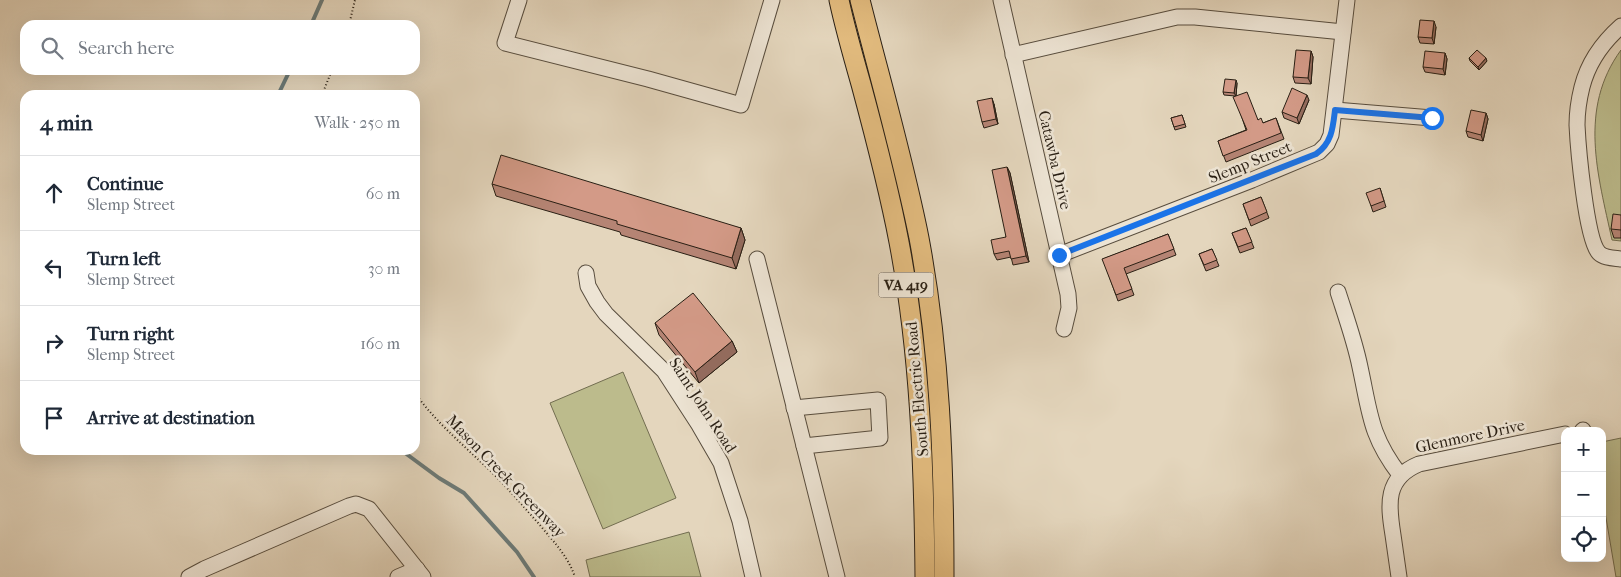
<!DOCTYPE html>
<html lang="en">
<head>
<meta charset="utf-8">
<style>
  body { margin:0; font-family:"IM FELL French Canon",serif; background:#f2f2f3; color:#1f2937 }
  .controls { position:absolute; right:15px; bottom:15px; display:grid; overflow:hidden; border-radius:10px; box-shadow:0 5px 20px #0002 }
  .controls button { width:45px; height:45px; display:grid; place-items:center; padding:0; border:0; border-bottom:1px solid #e0e1e3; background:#fff; color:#1f2937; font:25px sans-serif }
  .stop { position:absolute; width:15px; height:15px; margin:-11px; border:4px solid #1a73e8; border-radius:50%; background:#fff }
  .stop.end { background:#1a73e8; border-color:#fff; box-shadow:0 1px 5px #0008 }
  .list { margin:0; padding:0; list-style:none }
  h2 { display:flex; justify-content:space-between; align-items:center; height:65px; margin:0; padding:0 20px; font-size:21px }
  h2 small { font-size:16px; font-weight:400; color:#747a83 }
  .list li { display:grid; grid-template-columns:32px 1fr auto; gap:15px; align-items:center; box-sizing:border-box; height:75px; padding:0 20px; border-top:1px solid #e0e1e3 }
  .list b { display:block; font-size:19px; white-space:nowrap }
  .list p { margin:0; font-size:16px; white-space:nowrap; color:#747a83 }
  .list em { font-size:16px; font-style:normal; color:#747a83 }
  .icon { flex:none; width:28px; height:28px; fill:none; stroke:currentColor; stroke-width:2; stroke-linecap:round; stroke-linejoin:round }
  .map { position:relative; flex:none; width:1621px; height:577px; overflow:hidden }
  .search { position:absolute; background:#fff; box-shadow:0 5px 20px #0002; left:20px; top:20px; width:400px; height:55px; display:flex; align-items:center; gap:12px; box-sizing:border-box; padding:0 18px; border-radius:15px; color:#747a83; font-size:19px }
  .panel { position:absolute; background:#fff; box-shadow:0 5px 20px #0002; left:20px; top:90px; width:400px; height:365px; border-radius:15px }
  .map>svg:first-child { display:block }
</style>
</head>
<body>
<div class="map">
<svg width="1621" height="577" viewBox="0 0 1621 577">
  <rect width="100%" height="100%" fill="#e4d6bd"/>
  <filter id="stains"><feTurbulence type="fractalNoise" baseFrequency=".004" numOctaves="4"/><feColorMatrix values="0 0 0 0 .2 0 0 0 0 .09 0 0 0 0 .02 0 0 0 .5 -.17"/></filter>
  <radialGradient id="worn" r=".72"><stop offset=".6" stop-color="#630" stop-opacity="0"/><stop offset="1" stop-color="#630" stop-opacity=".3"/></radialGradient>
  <g fill="#bcbb8c" stroke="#726d50">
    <path d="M1621 50V241L1612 240C1598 175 1578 109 1621 50Z"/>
    <path d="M623 372 676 498 603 529 550 403Z"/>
    <path d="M1621 438V577H1616L1602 494V442Z"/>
    <path d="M689 532 701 577H590L586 560Z"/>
  </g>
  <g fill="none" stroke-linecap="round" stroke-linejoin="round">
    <g stroke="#6c7a77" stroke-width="4">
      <path d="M311 25 322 0"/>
      <path d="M278 95 290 70"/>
      <path d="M401 450 439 478 464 493 517 552 534 577"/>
    </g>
    <defs>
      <g id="minor">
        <path d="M519 0 505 43 648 79 741 105 772 0"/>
        <path d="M1001 0 1068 294 1069 308 1064 329"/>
        <path d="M1621 26C1603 42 1588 63 1582 87 1579 99 1577 112 1577 125 1578 146 1586 240 1599 253 1604 258 1614 258 1621 259"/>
        <path d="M1013 55 1177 17H1195L1343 32"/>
        <path d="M1335 110 1432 118"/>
        <path d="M1059 255 1252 180 1319 152 1327 144 1331 135 1347 0"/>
        <path d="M757 259 837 577"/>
        <path d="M586 273 588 286 597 302 606 314 664 371 699 425 721 463 740 521 753 577"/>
        <path d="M1338 292C1346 317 1355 342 1360 367 1370 413 1370 436 1400 475"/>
        <path d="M794 408 878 400 880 438 804 446"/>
        <path d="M1582 431 1583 430"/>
        <path d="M189 577 204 569 349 506 356 504 369 509 423 577"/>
        <path d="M398 577 417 569"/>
        <path d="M1399 577C1397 563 1395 549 1393 535 1388 504 1385 478 1419 464L1565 434"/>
      </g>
      <g id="major">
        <path d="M839 0C845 28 853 56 861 84 875 136 889 189 899 242 920 353 924 465 925 577"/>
        <path d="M860 0C880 79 903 158 919 238 940 350 944 464 944 577"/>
      </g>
    </defs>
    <use href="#minor" stroke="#584d3e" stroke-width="17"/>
    <use href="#major" stroke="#291f14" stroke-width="21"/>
    <g stroke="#291f14" stroke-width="2" stroke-dasharray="1 2.5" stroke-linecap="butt">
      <path d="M349 25 355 0"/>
      <path d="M322 95 332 70"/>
      <path d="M415 393C434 420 460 442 484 465 504 483 521 504 539 524 553 541 568 556 575 577"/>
    </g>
    <use href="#minor" stroke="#ede4d4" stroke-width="15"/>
    <use href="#major" stroke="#e2bb7e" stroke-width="19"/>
  </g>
  <g fill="#b58474" stroke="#291f14">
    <path d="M1436 27 1434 44 1420 43 1418 37Z"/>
    <path d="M1311 51 1313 57 1311 84 1295 83 1293 77Z"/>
    <path d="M1445 53 1447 59 1445 75 1425 72 1423 67Z"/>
    <path d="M1469 58 1487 61 1479 70 1470 61Z"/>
    <path d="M1237 83 1236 96 1258 120 1263 123 1276 118 1284 139 1226 162 1218 141 1246 130 1235 96 1224 95 1223 92Z"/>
    <path d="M1309 100 1299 124 1284 118 1282 112Z"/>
    <path d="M994 104 998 124 984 128 982 122Z"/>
    <path d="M1486 113 1488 119 1483 141 1468 137 1466 131Z"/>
    <path d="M1182 115 1186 127 1175 130 1171 118Z"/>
    <path d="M1007 167 1010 173 1029 262 1013 265 1011 257 997 260 994 254 1006 237Z"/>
    <path d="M492 184 741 228 745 240 736 269 621 235 620 232 496 196Z"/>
    <path d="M1380 188 1386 207 1373 212 1371 206Z"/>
    <path d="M1261 197 1269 218 1251 226 1243 204Z"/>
    <path d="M1621 215V238H1614L1611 229Z"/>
    <path d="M1246 228 1254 248 1240 253 1232 233Z"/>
    <path d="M1168 234 1176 255 1126 274 1134 295 1118 301 1103 259Z"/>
    <path d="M1212 249 1219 266 1206 271 1199 254Z"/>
    <path d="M655 323 732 341 737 352 699 383 659 335Z"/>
  </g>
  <g fill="#946c5e" stroke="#291f14">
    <path d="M1434 21 1436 27 1434 44 1432 38Z"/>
    <path d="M1311 51 1313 57 1311 84 1308 78Z"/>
    <path d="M1445 53 1447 59 1445 75 1443 69Z"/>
    <path d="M1486 58 1487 61 1479 70 1478 67Z"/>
    <path d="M1236 80 1237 83 1236 96 1234 93Z"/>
    <path d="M1307 95 1309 100 1299 124 1297 118Z"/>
    <path d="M992 98 994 104 998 124 996 119Z"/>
    <path d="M1486 113 1488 119 1483 141 1481 135Z"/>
    <path d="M1007 167 1010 173 1029 262 1026 256Z"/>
    <path d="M741 228 745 240 736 269 732 258Z"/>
    <path d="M732 341 737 352 699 383 695 372Z"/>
  </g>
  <g fill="#d39a87" stroke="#291f14">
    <path d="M1420 20 1434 21 1432 38 1418 37Z"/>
    <path d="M1296 50 1311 51 1308 78 1293 77Z"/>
    <path d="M1477 50 1486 58 1478 67 1469 58Z"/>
    <path d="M1425 51 1445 53 1443 69 1423 67Z"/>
    <path d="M1225 79 1236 80 1234 93 1223 92Z"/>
    <path d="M1292 88 1307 95 1297 118 1282 112Z"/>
    <path d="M1247 92 1258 120 1261 118 1263 123 1276 118 1281 133 1223 156 1218 141 1247 130 1233 97Z"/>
    <path d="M992 98 996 119 982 122 977 101Z"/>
    <path d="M1471 110 1486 113 1481 135 1466 131Z"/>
    <path d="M1182 115 1185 124 1174 127 1171 118Z"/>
    <path d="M501 155 741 228 732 258 617 224V221L492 184Z"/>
    <path d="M1007 167 1026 256 1011 259 1009 251 994 254 991 240 1006 237 992 170Z"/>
    <path d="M1380 188 1384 201 1371 206 1366 193Z"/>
    <path d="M1261 197 1267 212 1249 220 1243 204Z"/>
    <path d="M1613 214 1621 215V230L1611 229Z"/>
    <path d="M1246 228 1252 242 1238 247 1232 233Z"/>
    <path d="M1168 234 1174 249 1124 268 1132 289 1116 295 1102 259Z"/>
    <path d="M1212 249 1217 260 1204 265 1199 254Z"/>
    <path d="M693 293 732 341 695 372 655 323Z"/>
  </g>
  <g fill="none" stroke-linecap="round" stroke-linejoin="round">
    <path stroke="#1a73e8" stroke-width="6" d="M1059 255 1316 154C1332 143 1333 127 1335 110L1432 118"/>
  </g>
  <g text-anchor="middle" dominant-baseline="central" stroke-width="5" stroke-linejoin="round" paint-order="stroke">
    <rect fill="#ede4d4" stroke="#645a4e" stroke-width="1" x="878.5" y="272.5" width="55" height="25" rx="4"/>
    <g font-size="15" font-weight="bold" fill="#291f14">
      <text x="906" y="285">VA 419</text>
    </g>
    <g font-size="16" fill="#291f14" stroke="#ede4d4">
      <text transform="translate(1055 160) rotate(77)">Catawba Drive</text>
      <text transform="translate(1250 162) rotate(-22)">Slemp Street</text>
      <text transform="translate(917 389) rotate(-95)">South Electric Road</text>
      <text transform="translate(703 405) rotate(57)">Saint John Road</text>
      <text transform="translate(1470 436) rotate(-12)">Glenmore Drive</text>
      <text transform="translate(506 476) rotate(46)">Mason Creek Greenway</text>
    </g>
  </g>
  <rect width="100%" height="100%" filter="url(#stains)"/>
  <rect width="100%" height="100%" fill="url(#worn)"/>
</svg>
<div class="controls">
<button>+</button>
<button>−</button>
<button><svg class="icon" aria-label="locate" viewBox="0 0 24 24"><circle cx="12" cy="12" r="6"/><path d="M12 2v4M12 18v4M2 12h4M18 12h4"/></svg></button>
</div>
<div class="stop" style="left:1432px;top:118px"></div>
<div class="stop end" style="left:1059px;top:255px"></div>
<div class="search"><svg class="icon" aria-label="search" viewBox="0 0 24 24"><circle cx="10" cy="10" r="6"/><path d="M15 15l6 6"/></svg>Search here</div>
<section class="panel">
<h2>4 min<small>Walk · 250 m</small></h2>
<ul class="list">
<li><svg class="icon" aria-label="ahead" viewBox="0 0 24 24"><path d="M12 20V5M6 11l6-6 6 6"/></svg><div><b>Continue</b><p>Slemp Street</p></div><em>60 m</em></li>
<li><svg class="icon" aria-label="left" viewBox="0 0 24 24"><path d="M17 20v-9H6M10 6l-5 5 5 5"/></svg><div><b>Turn left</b><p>Slemp Street</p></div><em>30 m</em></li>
<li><svg class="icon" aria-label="right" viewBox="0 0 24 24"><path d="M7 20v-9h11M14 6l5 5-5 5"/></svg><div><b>Turn right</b><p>Slemp Street</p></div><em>160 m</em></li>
<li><svg class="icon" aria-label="arrive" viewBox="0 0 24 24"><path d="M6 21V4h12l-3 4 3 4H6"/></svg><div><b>Arrive at destination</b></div></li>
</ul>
</section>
</div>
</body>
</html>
